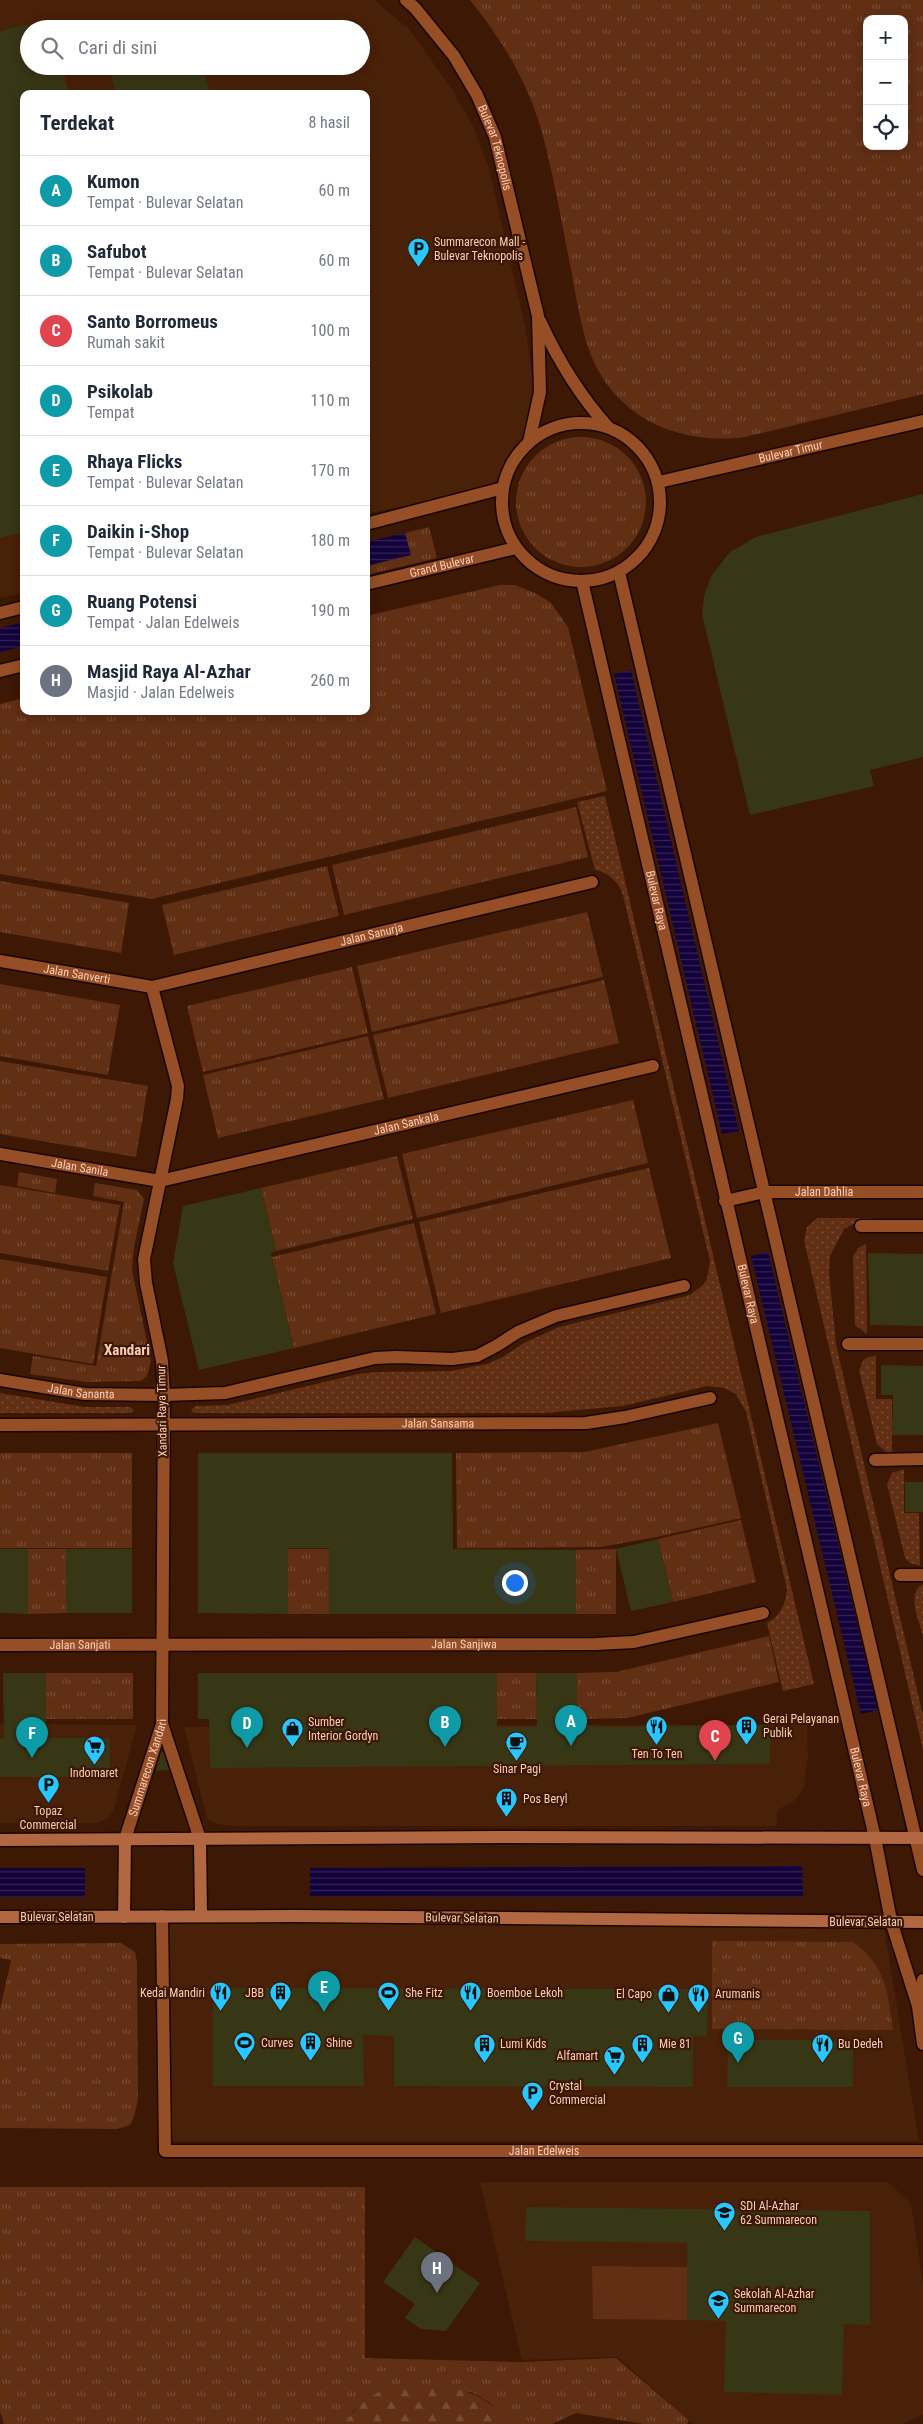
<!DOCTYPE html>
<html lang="id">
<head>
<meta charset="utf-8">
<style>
  body { margin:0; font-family:"Roboto Condensed",sans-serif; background:#f2f2f3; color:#1f2937 }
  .controls { position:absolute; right:15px; top:15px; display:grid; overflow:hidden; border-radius:10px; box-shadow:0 2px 12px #0003 }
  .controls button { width:45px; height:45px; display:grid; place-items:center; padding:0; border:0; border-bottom:1px solid #e0e1e3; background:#fff; color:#1f2937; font:25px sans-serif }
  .you { position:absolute; left:514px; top:1582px; width:18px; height:18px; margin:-12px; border:4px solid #fff; border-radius:50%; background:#1a73e8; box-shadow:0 0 0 8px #1a73e833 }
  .badge { display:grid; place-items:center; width:32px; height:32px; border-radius:50%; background:#b45309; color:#fff; font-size:16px; font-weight:700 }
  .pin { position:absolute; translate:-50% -41px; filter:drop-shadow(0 1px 2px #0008) }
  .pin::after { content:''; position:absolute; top:26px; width:18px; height:15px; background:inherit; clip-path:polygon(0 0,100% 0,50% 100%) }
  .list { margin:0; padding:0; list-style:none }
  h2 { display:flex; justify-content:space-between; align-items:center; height:65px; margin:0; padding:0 20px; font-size:21px }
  h2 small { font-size:16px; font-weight:400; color:#747a83 }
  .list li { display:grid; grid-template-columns:32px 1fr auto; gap:15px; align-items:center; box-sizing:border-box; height:70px; padding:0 20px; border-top:1px solid #e0e1e3 }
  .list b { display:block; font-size:19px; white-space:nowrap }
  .list p { margin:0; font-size:16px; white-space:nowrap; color:#747a83 }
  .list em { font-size:16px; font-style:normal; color:#747a83 }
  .icon { flex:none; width:28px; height:28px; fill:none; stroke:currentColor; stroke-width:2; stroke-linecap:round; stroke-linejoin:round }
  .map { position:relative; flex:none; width:923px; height:2424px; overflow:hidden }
  .search { position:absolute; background:#fff; box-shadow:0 2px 12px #0003; left:20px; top:20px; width:350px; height:55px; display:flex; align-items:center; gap:12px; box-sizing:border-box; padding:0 18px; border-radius:28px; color:#747a83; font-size:19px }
  .panel { position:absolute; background:#fff; box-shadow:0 2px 12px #0003; left:20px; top:90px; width:350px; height:625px; border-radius:10px }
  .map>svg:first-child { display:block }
</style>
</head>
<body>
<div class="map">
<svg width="923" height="2424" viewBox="0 0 923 2424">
  <defs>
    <pattern id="grass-tufts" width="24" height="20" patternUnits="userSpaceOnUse" patternTransform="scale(1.25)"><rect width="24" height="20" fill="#612f14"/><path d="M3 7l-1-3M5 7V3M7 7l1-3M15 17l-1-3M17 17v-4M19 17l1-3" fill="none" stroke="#784c34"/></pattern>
    <pattern id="forest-firs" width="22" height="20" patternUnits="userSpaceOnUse" patternTransform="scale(1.25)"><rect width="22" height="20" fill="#612f14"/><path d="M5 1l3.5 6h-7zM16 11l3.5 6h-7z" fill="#784c34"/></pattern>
    <pattern id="garden-dots" width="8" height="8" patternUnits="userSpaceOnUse" patternTransform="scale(1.25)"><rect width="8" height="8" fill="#612f14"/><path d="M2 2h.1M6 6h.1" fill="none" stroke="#784c34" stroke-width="1.8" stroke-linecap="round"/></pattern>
    <pattern id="water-rules" width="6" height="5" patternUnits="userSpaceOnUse" patternTransform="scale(1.25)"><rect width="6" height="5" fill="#13013b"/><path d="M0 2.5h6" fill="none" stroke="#362555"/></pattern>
  </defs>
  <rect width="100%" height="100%" fill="#3d1804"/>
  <g fill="#492008" fill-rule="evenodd">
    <path d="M0 0H374L410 30 454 92 473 126 489 168 525 326 534 388 530 440 489 488 366 514V94H24V593L0 598ZM29 29H361V66H29Z"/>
    <path d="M0 1724 137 1725 113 1812 107 1819 95 1823H0Z"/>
    <path d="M407 1725H807L808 1756 804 1788 793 1802 777 1810V1826H228L214 1823 207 1818 184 1727Z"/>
    <path d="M168 1922 884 1928 919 2141H171Z"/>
    <path d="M480 2182H888L911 2204 923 2282V2415L902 2424H694L617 2357 522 2360Z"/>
  </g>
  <g fill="url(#grass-tufts)" fill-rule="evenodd">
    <path d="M470 0H923V394L745 437C675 446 609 415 587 344 580 321 576 297 572 274 562 225 554 176 541 129 527 81 501 38 470 0ZM867 19H904V146H867Z"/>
    <circle cx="581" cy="502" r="65"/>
    <path d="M429 527 437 558 366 575V566L410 555 405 533Z"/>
    <path d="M500 585H515L537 594 551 603 568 627 607 791 151 899 0 874V704L24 698V711H366V616Z"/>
    <path d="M576 807 588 857 344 915 332 865Z"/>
    <path d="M327 866 339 916 174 955 162 905Z"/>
    <path d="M0 881 129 903 121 953 0 932Z"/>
    <path d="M587 912 603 977 372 1032 357 966Z"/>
    <path d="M352 967 368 1033 203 1072 187 1006Z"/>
    <path d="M604 980 619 1043 388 1098 373 1035Z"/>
    <path d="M0 984 120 1005 108 1075 0 1056Z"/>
    <path d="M368 1036 384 1099 218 1138 203 1075Z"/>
    <path d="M0 1061 148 1086 136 1157 0 1134Z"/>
    <path d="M633 1100 648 1163 417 1218 402 1154Z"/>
    <path d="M397 1156 413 1219 276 1251 261 1188Z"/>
    <path d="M649 1168 671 1258 441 1313 419 1222Z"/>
    <path d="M19 1172 57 1179 55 1193 17 1186Z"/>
    <path d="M95 1183 137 1190 144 1199 134 1247 132 1270 151 1361 147 1376 141 1381 87 1382 30 1374 33 1356 96 1366 124 1202 93 1196Z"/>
    <path d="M0 1185 120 1205 108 1271 0 1253Z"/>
    <path d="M414 1223 436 1314 294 1348 272 1257Z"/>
    <path d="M0 1259 107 1277 93 1364 0 1348Z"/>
    <path d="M718 1423 741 1518 657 1537 600 1547 457 1548 456 1453 585 1452Z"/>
    <rect x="0" y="1453" width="132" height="95"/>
    <path d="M741 1520 756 1582 673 1602 658 1539Z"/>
    <path d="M28 1549H66V1613L28 1614Z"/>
    <rect x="288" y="1549" width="41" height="65"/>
    <path d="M616 1549V1614H576V1550Z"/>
    <path d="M769 1636 779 1682 627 1718 577 1719V1673L616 1672Z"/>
    <rect x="46" y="1673" width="87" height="46"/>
    <path d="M497 1673H536L537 1719H497Z"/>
    <path d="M712 1941 853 1942C887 1967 887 1991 893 2030L712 2029Z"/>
    <path d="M121 1943 135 1952 137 1962 138 2099 134 2117 130 2125 117 2129 0 2128V2009L11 1960 0 1958V1944Z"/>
    <path d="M0 2187H365V2358L522 2362 616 2358 689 2420 687 2424H644L576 2413 552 2424H512L489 2402 471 2392 355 2409 344 2424H4L0 2411Z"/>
  </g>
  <path fill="url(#forest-firs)" d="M425 2384C464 2388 485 2394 512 2424H344C365 2393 388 2385 425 2384Z"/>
  <g fill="url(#garden-dots)">
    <path d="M605 796 814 1684 783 1691 767 1623C781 1616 785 1604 787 1589L746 1412 736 1394 724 1388 707 1386 623 1406 545 1413H194L191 1410 195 1406 228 1405 358 1374 376 1372 451 1371 487 1364 503 1357 524 1343 559 1327 690 1295 703 1285 707 1279 710 1261 623 895C619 882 608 872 595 870L577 802Z"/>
    <path d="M817 1218H875L857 1222 844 1229 830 1256 829 1273 836 1345 923 1715V1750L804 1240 807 1227Z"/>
    <path d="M866 1244 867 1334 855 1325 853 1257 858 1248Z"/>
    <path d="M876 1355V1399H892V1452H886L877 1444 859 1370 864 1359Z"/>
    <path d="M0 1393 84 1407H130L134 1410 131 1413H0Z"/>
    <path d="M904 1469V1513H919L920 1566 910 1563 905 1558 887 1484 892 1473Z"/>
    <path d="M923 1584V1635C919 1621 906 1593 923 1584Z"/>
  </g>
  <path fill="#612f14" d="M592 2266 687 2267V2320L593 2319Z"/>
  <g fill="url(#water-rules)">
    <path d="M405 533 411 555 366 566V542Z"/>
    <path d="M24 622V646L0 652V628Z"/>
    <path d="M631 670 739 1131 722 1134 614 674Z"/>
    <path d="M768 1252 878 1710 861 1714 751 1256Z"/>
    <path d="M802 1866 803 1897 310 1896V1868Z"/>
    <rect x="0" y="1868" width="85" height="29"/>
  </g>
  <g fill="#373615">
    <path d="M29 24V66H62L69 94H24V532L0 538V31Z"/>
    <path d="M109 66H203L210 94H116Z"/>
    <path d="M923 494V757L870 770 874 786 750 815 702 614 704 596 711 576 730 552 756 537Z"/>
    <path d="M261 1188 276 1251 271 1253 294 1348 199 1370 173 1263 183 1206Z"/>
    <path d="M868 1253 923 1254V1326L870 1325Z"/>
    <path d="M881 1365 923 1366V1435H892L893 1395H881Z"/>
    <path d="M198 1453H452L453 1549 576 1550V1614H329V1548H288V1614L198 1613Z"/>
    <rect x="905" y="1482" width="18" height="30"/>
    <path d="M658 1539 673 1602 631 1611 616 1549Z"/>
    <path d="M0 1549H28V1614L0 1613Z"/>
    <rect x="66" y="1549" width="66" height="64"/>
    <path d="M3 1673H46V1738H110V1777H0V1739H4Z"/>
    <path d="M198 1673H497V1727H537L536 1673H577V1725L610 1727 770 1725V1764L210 1768 209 1719H198Z"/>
    <path d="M161 1752H163L169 1770 156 1771Z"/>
    <path d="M213 1988 708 1989 707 2036H693V2087L394 2086V2036L363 2035 364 2086H213Z"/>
    <path d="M728 2040H853V2087H727Z"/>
    <path d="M526 2207 870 2211V2325L844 2324 842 2395 724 2392 726 2321 687 2320V2243L525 2241Z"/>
    <path d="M415 2237 480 2283 446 2331 421 2329 405 2318 415 2304 383 2282Z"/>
  </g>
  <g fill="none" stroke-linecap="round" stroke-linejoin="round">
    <defs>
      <g id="minor">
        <path id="s1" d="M659 482 923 421"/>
        <path id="s2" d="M0 961 152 987 592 882"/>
        <path id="s3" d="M0 1154 160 1181 653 1066"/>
        <path id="s4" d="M725 1201 765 1192H923"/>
        <path d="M861 1226H923"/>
        <path d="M848 1344H923"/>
        <path id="s5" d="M0 1380 85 1394 164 1395 225 1393 375 1358 396 1357 452 1359 477 1356 496 1346 518 1332 556 1316 684 1286"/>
        <path id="s6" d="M0 1425 586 1423 625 1417 710 1398"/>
        <path d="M875 1460 923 1459"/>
        <path d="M900 1575H923"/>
        <path id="s7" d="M0 1645 596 1644 634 1642 763 1613"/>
        <path d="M162 1724 200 1839"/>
        <path id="s8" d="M125 1839 162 1724 164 1395 162 1361 146 1283 144 1259 177 1099 178 1086 152 987"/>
        <path id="s9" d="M162 1916 165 2151H923"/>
      </g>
      <g id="tertiary">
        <path id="s10" d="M406 0 415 8 454 56 477 95 495 137 538 316 540 392 529 442"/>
        <path d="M540 321C558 360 579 395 608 427"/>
        <circle cx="581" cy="502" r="79"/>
        <path d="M366 524 503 488"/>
        <path d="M619 572 923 1870"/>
        <path id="s11" d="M582 581 875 1838 891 1921 918 2006 923 2044"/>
        <path id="s12" d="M366 584 516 548"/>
        <path d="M0 613 24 607"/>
        <path d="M0 671 24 665"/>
        <path d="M919 2003 923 1980"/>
      </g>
      <g id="secondary">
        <path d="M200 1839 201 1916"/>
        <path d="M0 1840 498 1837 923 1838"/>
        <path d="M0 1917 295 1916 923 1922"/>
        <path d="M124 1917 125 1839"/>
      </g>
    </defs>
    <use href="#minor" stroke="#1c0700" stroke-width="15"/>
    <use href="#tertiary" stroke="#1c0700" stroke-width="15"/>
    <use href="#secondary" stroke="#1c0700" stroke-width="15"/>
    <use href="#minor" stroke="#964e27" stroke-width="12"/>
    <use href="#tertiary" stroke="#964e27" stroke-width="12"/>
    <use href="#secondary" stroke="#b16842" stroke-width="12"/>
  </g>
  <defs>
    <symbol id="parking-pin" viewBox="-11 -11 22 30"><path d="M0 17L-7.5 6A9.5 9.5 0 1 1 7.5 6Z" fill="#27c8ff" stroke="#3d1804"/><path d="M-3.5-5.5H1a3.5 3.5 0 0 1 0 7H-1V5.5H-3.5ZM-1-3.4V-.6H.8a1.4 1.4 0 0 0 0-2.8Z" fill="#111"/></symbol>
    <symbol id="building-pin" viewBox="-11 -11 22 30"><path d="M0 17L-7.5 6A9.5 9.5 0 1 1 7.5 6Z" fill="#27c8ff" stroke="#3d1804"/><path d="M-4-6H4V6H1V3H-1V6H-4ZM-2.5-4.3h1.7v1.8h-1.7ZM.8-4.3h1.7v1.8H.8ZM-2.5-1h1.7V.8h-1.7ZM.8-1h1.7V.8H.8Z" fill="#111"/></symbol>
    <symbol id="restaurant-pin" viewBox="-11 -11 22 30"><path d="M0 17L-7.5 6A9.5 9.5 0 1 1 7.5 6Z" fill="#27c8ff" stroke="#3d1804"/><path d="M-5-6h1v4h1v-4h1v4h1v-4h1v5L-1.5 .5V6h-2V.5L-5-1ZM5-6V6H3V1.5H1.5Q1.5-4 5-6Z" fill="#111"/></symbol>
    <symbol id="shop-pin" viewBox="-11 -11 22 30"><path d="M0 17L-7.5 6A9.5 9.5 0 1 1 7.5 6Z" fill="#27c8ff" stroke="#3d1804"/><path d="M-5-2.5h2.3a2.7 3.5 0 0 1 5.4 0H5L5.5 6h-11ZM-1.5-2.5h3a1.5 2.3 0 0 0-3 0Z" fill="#111"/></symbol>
    <symbol id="cafe-pin" viewBox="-11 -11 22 30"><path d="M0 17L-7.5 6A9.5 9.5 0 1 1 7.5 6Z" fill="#27c8ff" stroke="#3d1804"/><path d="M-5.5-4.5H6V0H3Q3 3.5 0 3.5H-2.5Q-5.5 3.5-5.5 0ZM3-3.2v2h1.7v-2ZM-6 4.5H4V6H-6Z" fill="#111"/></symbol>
    <symbol id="supermarket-pin" viewBox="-11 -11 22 30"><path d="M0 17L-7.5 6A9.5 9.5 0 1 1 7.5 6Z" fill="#27c8ff" stroke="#3d1804"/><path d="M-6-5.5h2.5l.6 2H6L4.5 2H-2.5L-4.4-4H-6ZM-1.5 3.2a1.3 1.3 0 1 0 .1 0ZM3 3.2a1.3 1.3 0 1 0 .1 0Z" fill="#111"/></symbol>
    <symbol id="stadium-pin" viewBox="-11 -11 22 30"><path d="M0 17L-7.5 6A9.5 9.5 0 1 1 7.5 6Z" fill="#27c8ff" stroke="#3d1804"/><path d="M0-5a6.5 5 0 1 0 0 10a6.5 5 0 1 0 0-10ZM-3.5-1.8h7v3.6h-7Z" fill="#111"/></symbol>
    <symbol id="school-pin" viewBox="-11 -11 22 30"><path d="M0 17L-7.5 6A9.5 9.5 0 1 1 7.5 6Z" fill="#27c8ff" stroke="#3d1804"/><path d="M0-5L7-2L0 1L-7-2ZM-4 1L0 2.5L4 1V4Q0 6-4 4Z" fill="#111"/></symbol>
  </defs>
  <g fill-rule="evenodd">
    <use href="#parking-pin" x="406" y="236" width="25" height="34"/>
    <use href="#building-pin" x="734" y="1714" width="25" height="34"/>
    <use href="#restaurant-pin" x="644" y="1714" width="25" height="34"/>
    <use href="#shop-pin" x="280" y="1716" width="25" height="34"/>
    <use href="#cafe-pin" x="504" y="1730" width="25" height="34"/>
    <use href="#supermarket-pin" x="82" y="1734" width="25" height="34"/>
    <use href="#parking-pin" x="36" y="1772" width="25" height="34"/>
    <use href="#building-pin" x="494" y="1786" width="25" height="34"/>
    <use href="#restaurant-pin" x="208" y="1980" width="25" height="34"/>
    <use href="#building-pin" x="268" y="1980" width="25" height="34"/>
    <use href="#stadium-pin" x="376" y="1980" width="25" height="34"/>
    <use href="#restaurant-pin" x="458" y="1980" width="25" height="34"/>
    <use href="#shop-pin" x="656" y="1982" width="25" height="34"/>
    <use href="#restaurant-pin" x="686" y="1982" width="25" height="34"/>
    <use href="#stadium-pin" x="232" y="2030" width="25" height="34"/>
    <use href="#building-pin" x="298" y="2030" width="25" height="34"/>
    <use href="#building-pin" x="472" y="2032" width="25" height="34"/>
    <use href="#building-pin" x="630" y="2032" width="25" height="34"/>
    <use href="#restaurant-pin" x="810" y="2032" width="25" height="34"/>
    <use href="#supermarket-pin" x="602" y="2044" width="25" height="34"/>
    <use href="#parking-pin" x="520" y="2080" width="25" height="34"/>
    <use href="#school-pin" x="712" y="2200" width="25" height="34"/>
    <use href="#school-pin" x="706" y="2288" width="25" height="34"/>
  </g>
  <g text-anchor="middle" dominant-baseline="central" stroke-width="4.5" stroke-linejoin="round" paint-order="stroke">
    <g font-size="12" fill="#f8ceba" stroke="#3d1804">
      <text stroke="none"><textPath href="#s10" startOffset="175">Bulevar Teknopolis</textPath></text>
      <text stroke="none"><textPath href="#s1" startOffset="135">Bulevar Timur</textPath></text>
      <text stroke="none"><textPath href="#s12" startOffset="78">Grand Bulevar</textPath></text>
      <text stroke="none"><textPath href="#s11" startOffset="328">Bulevar Raya</textPath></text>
      <text stroke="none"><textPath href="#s2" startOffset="380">Jalan Sanurja</textPath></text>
      <text stroke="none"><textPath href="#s2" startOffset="78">Jalan Sanverti</textPath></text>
      <text stroke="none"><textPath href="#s3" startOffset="415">Jalan Sankala</textPath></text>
      <text stroke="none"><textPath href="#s3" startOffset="81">Jalan Sanila</textPath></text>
      <text stroke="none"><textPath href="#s4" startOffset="100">Jalan Dahlia</textPath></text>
      <text stroke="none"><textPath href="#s11" startOffset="732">Bulevar Raya</textPath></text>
      <text stroke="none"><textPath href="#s5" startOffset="82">Jalan Sananta</textPath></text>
      <text transform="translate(162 1411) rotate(-91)">Xandari Raya Timur</text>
      <text stroke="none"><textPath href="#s6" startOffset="438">Jalan Sansama</textPath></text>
      <text stroke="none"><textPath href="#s7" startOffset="464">Jalan Sanjiwa</textPath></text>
      <text stroke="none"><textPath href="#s7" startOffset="80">Jalan Sanjati</textPath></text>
      <text stroke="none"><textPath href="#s11" startOffset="1228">Bulevar Raya</textPath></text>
      <text stroke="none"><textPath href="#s8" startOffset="75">Summarecon Xandari</textPath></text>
      <text x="57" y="1917">Bulevar Selatan</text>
      <text transform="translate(462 1918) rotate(1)">Bulevar Selatan</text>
      <text x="866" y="1922">Bulevar Selatan</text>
      <text stroke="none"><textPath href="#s9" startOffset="614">Jalan Edelweis</textPath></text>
    </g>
    <g font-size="12" fill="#f8ceba" stroke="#3d1804" text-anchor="start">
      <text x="434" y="242">Summarecon Mall -<tspan x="434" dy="14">Bulevar Teknopolis</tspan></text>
      <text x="763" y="1719">Gerai Pelayanan<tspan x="763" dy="14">Publik</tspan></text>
      <text x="308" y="1722">Sumber<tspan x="308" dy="14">Interior Gordyn</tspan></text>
      <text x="657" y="1754" text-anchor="middle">Ten To Ten</text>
      <text x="517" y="1769" text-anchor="middle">Sinar Pagi</text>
      <text x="94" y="1773" text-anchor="middle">Indomaret</text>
      <text x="523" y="1799">Pos Beryl</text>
      <text x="48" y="1811" text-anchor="middle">Topaz<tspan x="48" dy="14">Commercial</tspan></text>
      <text x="205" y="1993" text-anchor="end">Kedai Mandiri</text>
      <text x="264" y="1993" text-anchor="end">JBB</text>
      <text x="405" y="1993">She Fitz</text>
      <text x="487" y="1993">Boemboe Lekoh</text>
      <text x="652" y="1994" text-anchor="end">El Capo</text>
      <text x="715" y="1994">Arumanis</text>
      <text x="261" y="2043">Curves</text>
      <text x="326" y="2043">Shine</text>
      <text x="500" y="2044">Lumi Kids</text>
      <text x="659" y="2044">Mie 81</text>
      <text x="838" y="2044">Bu Dedeh</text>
      <text x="598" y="2056" text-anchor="end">Alfamart</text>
      <text x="549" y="2086">Crystal<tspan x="549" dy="14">Commercial</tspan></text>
      <text x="740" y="2206">SDI Al-Azhar<tspan x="740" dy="14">62 Summarecon</tspan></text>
      <text x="734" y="2294">Sekolah Al-Azhar<tspan x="734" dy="14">Summarecon</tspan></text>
    </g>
    <g font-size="15" font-weight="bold" fill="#f8ceba" stroke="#3d1804">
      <text x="127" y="1350">Xandari</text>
    </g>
  </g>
</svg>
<div class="controls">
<button>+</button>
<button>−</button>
<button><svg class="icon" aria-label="locate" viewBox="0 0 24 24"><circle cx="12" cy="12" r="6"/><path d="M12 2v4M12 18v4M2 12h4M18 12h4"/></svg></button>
</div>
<div class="you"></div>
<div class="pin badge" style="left:571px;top:1746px;background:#0f9aa8">A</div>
<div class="pin badge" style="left:445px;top:1747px;background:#0f9aa8">B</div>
<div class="pin badge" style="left:715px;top:1761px;background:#e0444e">C</div>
<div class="pin badge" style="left:247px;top:1748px;background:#0f9aa8">D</div>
<div class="pin badge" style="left:324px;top:2012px;background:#0f9aa8">E</div>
<div class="pin badge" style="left:32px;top:1758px;background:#0f9aa8">F</div>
<div class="pin badge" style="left:738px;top:2063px;background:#0f9aa8">G</div>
<div class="pin badge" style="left:437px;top:2293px;background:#6b7280">H</div>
<div class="search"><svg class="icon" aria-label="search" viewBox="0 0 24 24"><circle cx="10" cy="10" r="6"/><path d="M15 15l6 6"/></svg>Cari di sini</div>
<section class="panel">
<h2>Terdekat<small>8 hasil</small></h2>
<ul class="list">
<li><span class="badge" style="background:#0f9aa8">A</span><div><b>Kumon</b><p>Tempat · Bulevar Selatan</p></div><em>60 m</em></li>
<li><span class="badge" style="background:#0f9aa8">B</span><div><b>Safubot</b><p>Tempat · Bulevar Selatan</p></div><em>60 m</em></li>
<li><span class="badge" style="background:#e0444e">C</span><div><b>Santo Borromeus</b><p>Rumah sakit</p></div><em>100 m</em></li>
<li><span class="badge" style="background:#0f9aa8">D</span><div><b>Psikolab</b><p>Tempat</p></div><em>110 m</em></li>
<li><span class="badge" style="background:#0f9aa8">E</span><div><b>Rhaya Flicks</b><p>Tempat · Bulevar Selatan</p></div><em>170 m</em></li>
<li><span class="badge" style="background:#0f9aa8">F</span><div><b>Daikin i-Shop</b><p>Tempat · Bulevar Selatan</p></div><em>180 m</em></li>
<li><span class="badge" style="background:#0f9aa8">G</span><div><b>Ruang Potensi</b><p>Tempat · Jalan Edelweis</p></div><em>190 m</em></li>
<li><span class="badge" style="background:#6b7280">H</span><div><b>Masjid Raya Al-Azhar</b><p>Masjid · Jalan Edelweis</p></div><em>260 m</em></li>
</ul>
</section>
</div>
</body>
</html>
